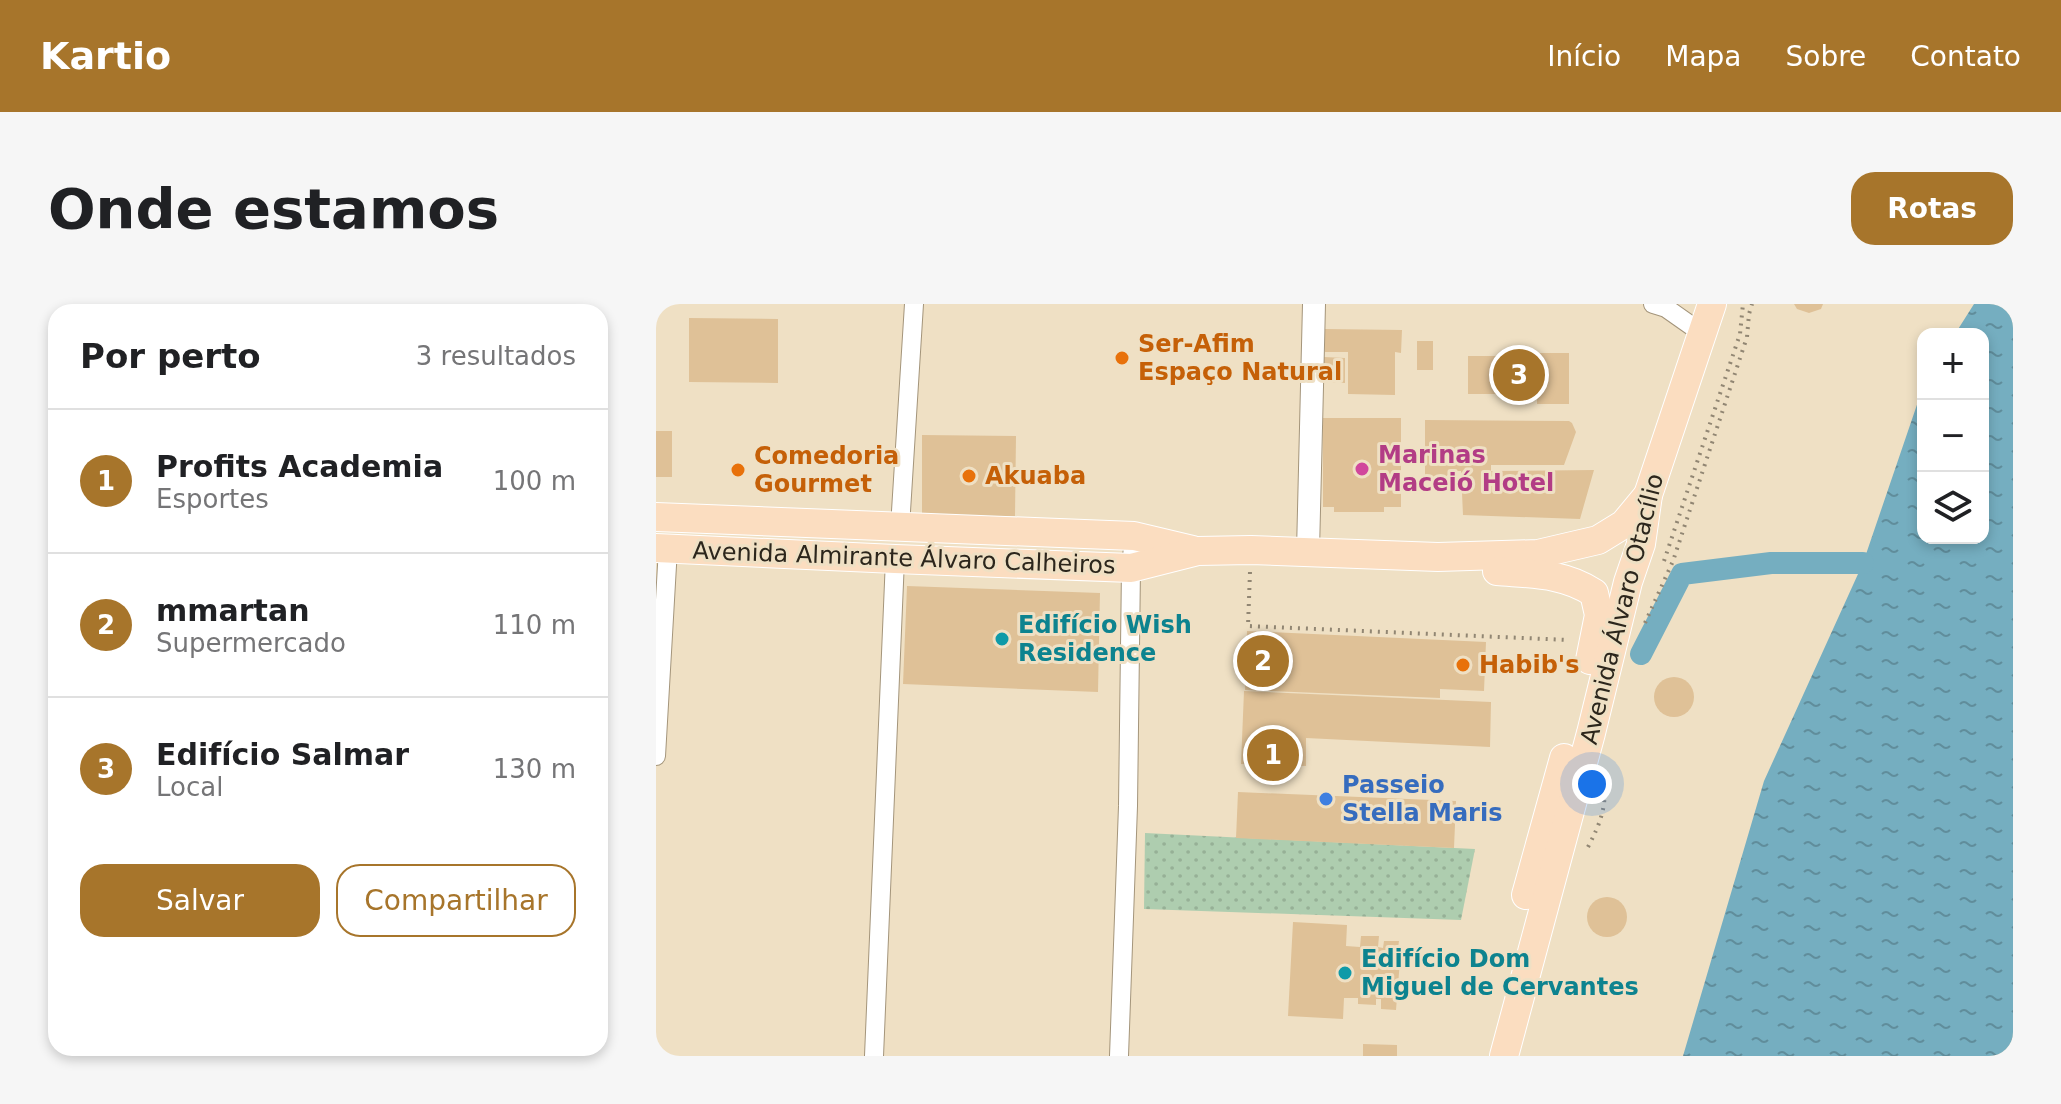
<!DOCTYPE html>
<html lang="pt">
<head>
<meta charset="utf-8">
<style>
  body { margin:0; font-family:"DejaVu Sans",sans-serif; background:#f6f6f6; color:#202124 }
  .controls { position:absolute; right:24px; top:24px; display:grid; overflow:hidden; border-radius:16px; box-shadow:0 4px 12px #0003 }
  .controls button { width:72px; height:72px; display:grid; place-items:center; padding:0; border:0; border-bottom:2px solid #e0e0e0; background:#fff; color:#202124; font:40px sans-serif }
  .you { position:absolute; left:936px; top:480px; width:28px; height:28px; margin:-20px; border:6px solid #fff; border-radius:50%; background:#1a73e8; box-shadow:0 0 0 12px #1a73e833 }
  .badge { display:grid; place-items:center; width:52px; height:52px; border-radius:50%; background:#a7752b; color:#fff; font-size:26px; font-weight:700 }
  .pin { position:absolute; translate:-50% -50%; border:4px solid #fff; box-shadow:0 2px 8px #0006 }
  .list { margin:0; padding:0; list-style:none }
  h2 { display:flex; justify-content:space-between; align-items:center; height:104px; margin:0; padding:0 32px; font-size:34px }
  h2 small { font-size:26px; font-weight:400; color:#757577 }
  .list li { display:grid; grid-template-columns:52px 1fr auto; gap:24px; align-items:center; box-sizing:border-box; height:144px; padding:0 32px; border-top:2px solid #e0e0e0 }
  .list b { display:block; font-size:30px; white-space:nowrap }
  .list p { margin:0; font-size:26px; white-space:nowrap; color:#757577 }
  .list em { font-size:26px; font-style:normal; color:#757577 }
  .actions { display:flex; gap:16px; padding:24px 32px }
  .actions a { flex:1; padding:18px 0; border:2px solid #a7752b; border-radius:24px; text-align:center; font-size:28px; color:#a7752b }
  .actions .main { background:#a7752b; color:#fff }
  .icon { flex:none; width:44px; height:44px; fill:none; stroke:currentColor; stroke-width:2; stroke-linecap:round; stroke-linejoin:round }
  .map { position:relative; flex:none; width:1357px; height:752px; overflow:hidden; border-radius:24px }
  header { display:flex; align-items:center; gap:48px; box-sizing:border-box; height:112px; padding:0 40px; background:#a7752b; color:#fff }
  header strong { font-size:38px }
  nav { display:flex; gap:44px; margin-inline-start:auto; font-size:28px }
  .intro { display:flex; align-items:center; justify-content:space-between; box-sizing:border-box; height:192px; padding:0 48px }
  h1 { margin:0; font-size:56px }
  .button { padding:20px 36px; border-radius:24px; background:#a7752b; color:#fff; font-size:28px; font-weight:700 }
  main { display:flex; gap:48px; padding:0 48px }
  aside { flex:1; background:#fff; border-radius:24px; box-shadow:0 4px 12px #0003 }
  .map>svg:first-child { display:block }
</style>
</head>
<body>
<header>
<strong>Kartio</strong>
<nav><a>Início</a><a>Mapa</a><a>Sobre</a><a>Contato</a></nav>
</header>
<div class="intro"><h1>Onde estamos</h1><a class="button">Rotas</a></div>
<main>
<aside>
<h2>Por perto<small>3 resultados</small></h2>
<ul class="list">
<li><span class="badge">1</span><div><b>Profits Academia</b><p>Esportes</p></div><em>100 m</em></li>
<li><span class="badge">2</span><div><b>mmartan</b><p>Supermercado</p></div><em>110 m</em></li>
<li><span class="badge">3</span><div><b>Edifício Salmar</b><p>Local</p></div><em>130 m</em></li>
</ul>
<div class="actions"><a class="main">Salvar</a><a>Compartilhar</a></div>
</aside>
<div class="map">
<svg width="1357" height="752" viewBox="0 0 1357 752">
  <defs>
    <pattern id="grass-dots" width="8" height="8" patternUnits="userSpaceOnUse" patternTransform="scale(2)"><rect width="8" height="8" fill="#aecdaf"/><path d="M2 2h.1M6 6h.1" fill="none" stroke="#96b096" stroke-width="1.8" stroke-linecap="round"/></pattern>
    <pattern id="water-ripples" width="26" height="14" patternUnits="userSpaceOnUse" patternTransform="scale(2)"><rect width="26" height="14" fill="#75aec0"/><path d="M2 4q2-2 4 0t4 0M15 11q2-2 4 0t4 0" fill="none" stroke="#608d9b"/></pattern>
  </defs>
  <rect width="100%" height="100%" fill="#efe0c4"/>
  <path fill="url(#grass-dots)" d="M489 529 819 545 805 616 488 605Z"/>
  <path fill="url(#water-ripples)" d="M1318 0H1357V752H1027L1108 477 1207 259 1267 83V234H1327V30H1299Z"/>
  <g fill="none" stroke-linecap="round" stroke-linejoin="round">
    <path stroke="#75aec0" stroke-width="22" d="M985 350 1026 270 1115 259H1207"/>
  </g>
  <g fill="#dfc197">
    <path d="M1138 0H1167L1165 5 1153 9 1141 5Z"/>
    <path d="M33 14 122 15V79L33 78Z"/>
    <path d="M669 25 746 26 745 49 739 48V91L692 90V48H669Z"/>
    <rect x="761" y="37" width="16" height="29"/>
    <path d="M879 49H913V100H881V94H855V90H812V52H879Z"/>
    <path d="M668 53 689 54V79L668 78Z"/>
    <path d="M667 114H745V203H728V208H678V203H667Z"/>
    <path d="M769 116 913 117 916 119 920 128 908 161H835V167L938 166 924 215 807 211 805 167H796L778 184 773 177H769Z"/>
    <rect x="0" y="127" width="16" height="46"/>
    <path d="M266 131 360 132 359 212H266Z"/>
    <path d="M251 282 444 289 442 388 247 380Z"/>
    <path d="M591 327 830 338 828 387 784 385V394L589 386Z"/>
    <circle cx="1018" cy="393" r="20"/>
    <path d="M588 387 835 398 834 443 650 434V462L585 460Z"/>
    <path d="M582 488 800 497 798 544 580 534Z"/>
    <circle cx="951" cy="613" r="20"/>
    <path d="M637 618 691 621 690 642 704 643 705 632H723L722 643 727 644 728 637H743L742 644H745L740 706 725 705V695H720V701L702 700V694H688L687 715 632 712Z"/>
    <path d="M707 740 741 741V752H707Z"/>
  </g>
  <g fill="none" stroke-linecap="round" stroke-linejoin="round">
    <defs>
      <g id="minor">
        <path d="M997 0 1010 4 1047 30"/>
        <path d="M244 223 258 0"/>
        <path d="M0 452 12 244"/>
        <path d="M218 752 239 255"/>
        <path d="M463 752 472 502 475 264 478 232"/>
      </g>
      <path id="tertiary" d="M652 247 658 0"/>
      <g id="primary">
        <path d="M0 213 478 232 537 246"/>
        <path d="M0 244 239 255 475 264 542 247 595 246 782 253 882 250 942 236 968 220 992 191"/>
        <path d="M841 267C876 270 908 269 938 289L943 311 934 356"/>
        <path d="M870 591 908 454"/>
        <path d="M848 752 935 429 972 278 985 240 992 191 1056 0"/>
      </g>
    </defs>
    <use href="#minor" stroke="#a4957b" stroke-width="20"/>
    <use href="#tertiary" stroke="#a4957b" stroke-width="24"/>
    <use href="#primary" stroke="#fff" stroke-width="30"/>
    <g stroke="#918673" stroke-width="4" stroke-dasharray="2 6" stroke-linecap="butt">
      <path d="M1008 257 1084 30 1087 0"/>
      <path d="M594 268 592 322 913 336"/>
      <path d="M989 319 1017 257 1091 33 1093 10 1096 0"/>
      <path d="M932 543C944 520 951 503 948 476"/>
    </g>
    <use href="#minor" stroke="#fff" stroke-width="18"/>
    <use href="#tertiary" stroke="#fff" stroke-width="22"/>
    <use href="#primary" stroke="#fbddc0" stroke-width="28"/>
  </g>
  <g fill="#e8710a" stroke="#efe0c4" stroke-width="3">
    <circle cx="466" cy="54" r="8"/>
    <circle cx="82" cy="166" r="8"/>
    <circle cx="313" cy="172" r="8"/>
    <circle cx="807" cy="361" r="8"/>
  </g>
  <circle fill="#d1479c" stroke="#efe0c4" stroke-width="3" cx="706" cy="165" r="8"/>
  <g fill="#0f9aa8" stroke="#efe0c4" stroke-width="3">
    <circle cx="346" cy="335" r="8"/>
    <circle cx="689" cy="669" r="8"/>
  </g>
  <circle fill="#3f7fe0" stroke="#efe0c4" stroke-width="3" cx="670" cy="495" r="8"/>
  <g text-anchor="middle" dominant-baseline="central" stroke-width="6" stroke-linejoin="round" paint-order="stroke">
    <g font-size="24" font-weight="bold" fill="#c56008" stroke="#efe0c4" text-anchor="start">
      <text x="482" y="40">Ser-Afim<tspan x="482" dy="28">Espaço Natural</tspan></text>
      <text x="98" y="152">Comedoria<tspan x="98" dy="28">Gourmet</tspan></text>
      <text x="329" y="172">Akuaba</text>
      <text x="823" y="361">Habib's</text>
    </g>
    <g font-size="24" font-weight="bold" fill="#b23c85" stroke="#efe0c4" text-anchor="start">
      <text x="722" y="151">Marinas<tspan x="722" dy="28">Maceió Hotel</tspan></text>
    </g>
    <g font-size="24" fill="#2c261c" stroke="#efe0c4">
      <text transform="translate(248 254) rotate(2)">Avenida Almirante Álvaro Calheiros</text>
      <text transform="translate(966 305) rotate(-76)">Avenida Álvaro Otacílio</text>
    </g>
    <g font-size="24" font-weight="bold" fill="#0d838f" stroke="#efe0c4" text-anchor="start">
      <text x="362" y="321">Edifício Wish<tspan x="362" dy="28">Residence</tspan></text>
      <text x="705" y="655">Edifício Dom<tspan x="705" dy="28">Miguel de Cervantes</tspan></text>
    </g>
    <g font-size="24" font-weight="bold" fill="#366cbe" stroke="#efe0c4" text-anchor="start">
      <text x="686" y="481">Passeio<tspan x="686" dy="28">Stella Maris</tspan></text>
    </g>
  </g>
</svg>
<div class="controls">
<button>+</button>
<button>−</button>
<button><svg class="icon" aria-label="layers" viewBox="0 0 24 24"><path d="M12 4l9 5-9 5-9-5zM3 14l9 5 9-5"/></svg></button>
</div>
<div class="you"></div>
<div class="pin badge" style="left:617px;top:451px">1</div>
<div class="pin badge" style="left:607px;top:357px">2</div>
<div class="pin badge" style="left:863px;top:71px">3</div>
</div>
</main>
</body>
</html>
